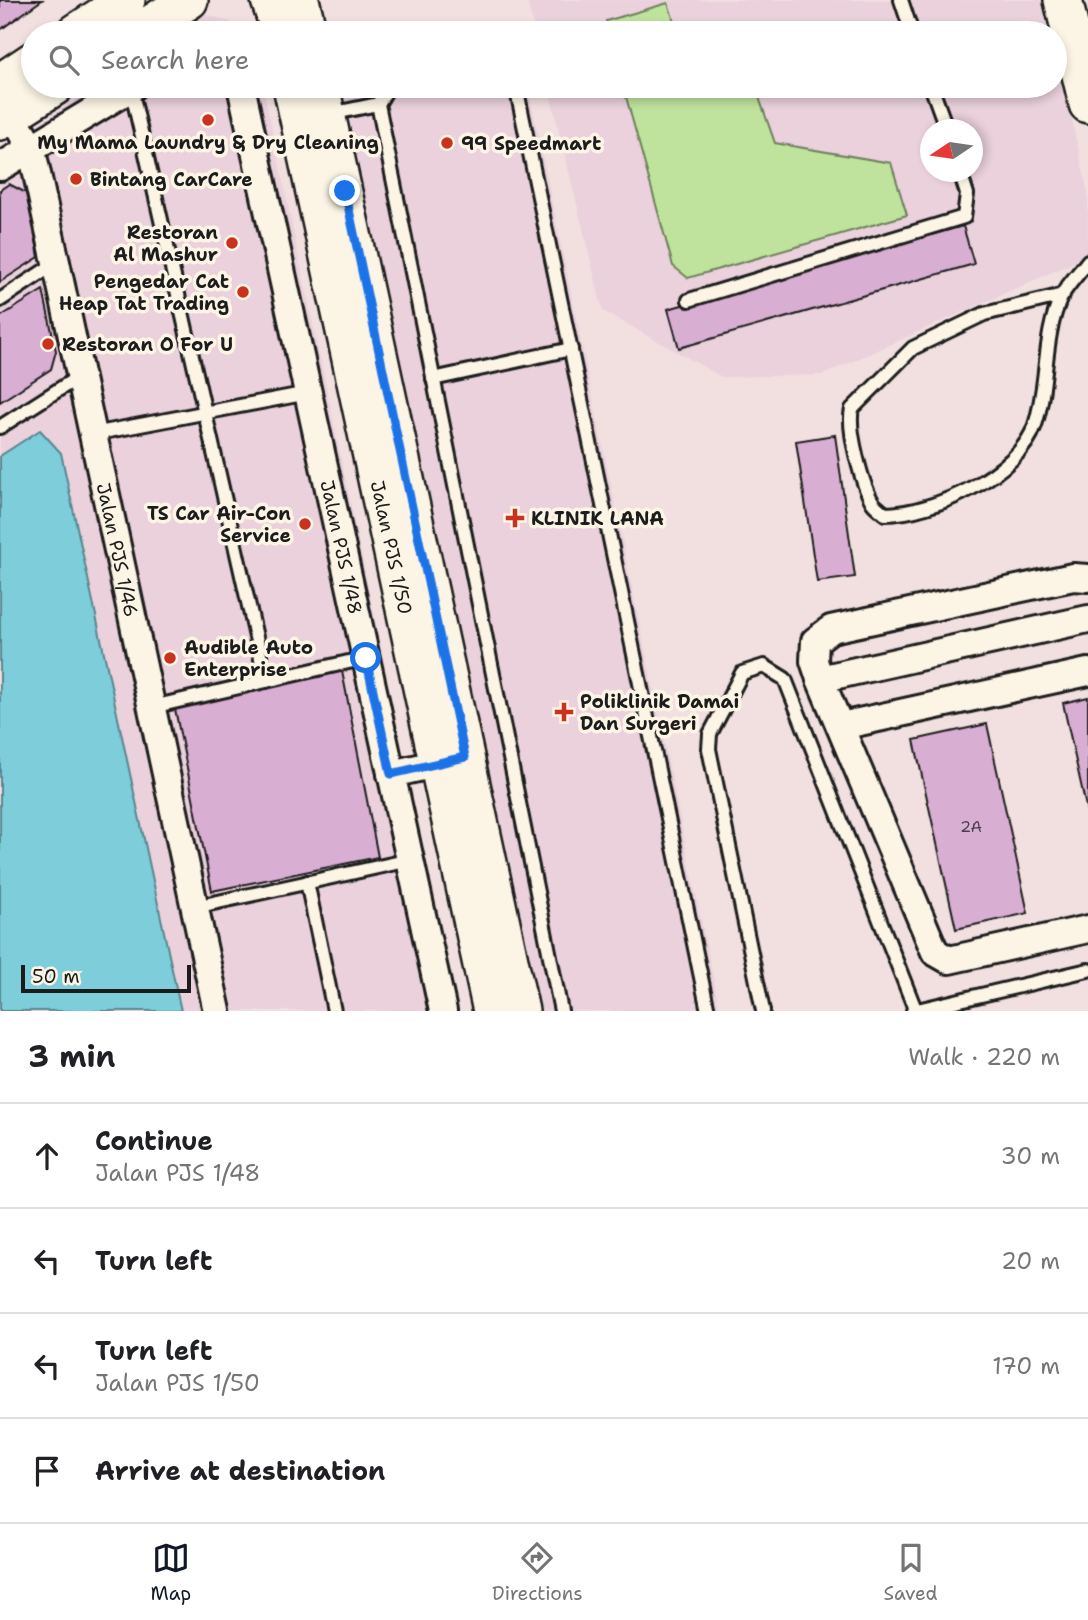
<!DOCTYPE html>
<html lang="en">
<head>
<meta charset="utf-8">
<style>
  body { margin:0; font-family:"Shantell Sans",sans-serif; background:#f6f6f6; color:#202124 }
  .compass { position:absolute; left:920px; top:119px; width:63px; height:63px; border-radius:50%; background:#fff; box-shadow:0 4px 10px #0003; rotate:257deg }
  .scale { position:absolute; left:21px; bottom:18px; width:170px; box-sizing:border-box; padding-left:7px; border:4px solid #1c1c1c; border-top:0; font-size:19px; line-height:24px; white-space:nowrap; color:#1c1c1c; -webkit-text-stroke:5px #fcf5e5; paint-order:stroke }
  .stop { position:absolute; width:21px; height:21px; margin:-16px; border:5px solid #1a73e8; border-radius:50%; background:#fff }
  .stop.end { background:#1a73e8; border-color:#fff; box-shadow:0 2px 7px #0008 }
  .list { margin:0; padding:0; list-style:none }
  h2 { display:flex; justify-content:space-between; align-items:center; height:91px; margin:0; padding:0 28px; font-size:30px }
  h2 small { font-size:23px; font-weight:400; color:#757577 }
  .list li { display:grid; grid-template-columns:46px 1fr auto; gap:21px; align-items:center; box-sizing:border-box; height:105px; padding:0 28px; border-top:2px solid #e0e0e0 }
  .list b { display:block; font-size:26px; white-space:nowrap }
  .list p { margin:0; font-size:23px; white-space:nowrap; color:#757577 }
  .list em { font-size:23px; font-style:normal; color:#757577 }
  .icon { flex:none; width:38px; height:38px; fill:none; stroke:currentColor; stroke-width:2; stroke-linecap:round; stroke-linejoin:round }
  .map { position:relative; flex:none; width:1088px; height:1011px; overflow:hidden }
  .search { position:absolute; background:#fff; box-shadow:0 4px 10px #0003; left:21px; right:21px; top:21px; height:77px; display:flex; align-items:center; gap:18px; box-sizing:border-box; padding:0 24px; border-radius:38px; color:#757577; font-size:26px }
  .sheet { height:511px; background:#fff }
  nav { display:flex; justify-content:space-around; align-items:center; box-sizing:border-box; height:98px; border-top:2px solid #e0e0e0; background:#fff; font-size:19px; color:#757577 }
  nav a { display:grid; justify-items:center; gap:4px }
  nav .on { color:#111827 }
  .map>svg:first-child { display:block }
</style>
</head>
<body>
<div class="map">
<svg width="1088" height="1011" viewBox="0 0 1088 1011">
  <rect width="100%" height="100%" fill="#f2e0e0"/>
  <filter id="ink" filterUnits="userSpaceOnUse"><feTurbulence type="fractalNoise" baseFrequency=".0143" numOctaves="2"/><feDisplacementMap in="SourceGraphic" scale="14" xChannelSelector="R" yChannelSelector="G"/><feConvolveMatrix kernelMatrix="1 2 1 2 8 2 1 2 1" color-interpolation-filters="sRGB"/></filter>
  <g filter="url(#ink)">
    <g fill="#ead1dc" fill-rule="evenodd">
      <path d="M527 0H1046L1053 33H535Z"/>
      <path d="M206 14 251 29 252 33H177Z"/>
      <path d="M1055 43 1088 193V256L822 375 722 377 603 311 548 86H1055ZM930 130H972V172H930Z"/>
      <path d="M97 86H263L457 1011H0V149Z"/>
      <path d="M332 86H528L720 1011H526Z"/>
    </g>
    <g fill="#bfe39d" stroke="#6e805c" stroke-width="2">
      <path d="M668 3 678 33H609L606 21Z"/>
      <path d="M623 86H755L775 143 891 163 907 215 688 278 673 266Z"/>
    </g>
    <path fill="#7ecdda" stroke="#57868e" stroke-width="2" d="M40 430 61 453 181 1011H0V456Z"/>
    <g fill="#d9aed3" stroke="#1c1c1c" stroke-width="2">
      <path d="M0 0H42L0 30Z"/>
      <path d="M9 184 28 194 39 257 0 282V190Z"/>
      <path d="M963 226 974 264 679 348 668 309Z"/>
      <path d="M43 290 56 351 51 369 0 402V317Z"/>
      <path d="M835 435 855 577 817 582 796 441Z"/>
      <path d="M342 671 378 857 212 891 175 709Z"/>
      <path d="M1088 697V816L1063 703Z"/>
      <path d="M987 724 1028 913 956 929 914 740Z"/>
    </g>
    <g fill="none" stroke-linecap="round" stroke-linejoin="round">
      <defs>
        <g id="lane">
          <path d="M901 0 912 33"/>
          <path d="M394 86 387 89 378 104 561 1011"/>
          <path d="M516 86 708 1011"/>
          <path d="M931 86 947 130"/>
          <path d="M131 88 266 681"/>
          <path d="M330 114 378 104"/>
          <path d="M1063 295 984 314 913 348 852 409C847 429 862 485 873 503 876 507 882 511 885 514 933 514 1019 474 1035 425 1049 383 1042 336 1062 295 1069 283 1080 272 1088 261"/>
          <path d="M0 300 56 263"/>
          <path d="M689 300 964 217 967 194 960 172"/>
          <path d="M433 379 571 349"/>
          <path d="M0 427 80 376"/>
          <path d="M93 434 308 393"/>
          <path d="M152 707 366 658"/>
          <path d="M307 882 334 1011"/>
          <path d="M195 907 410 860"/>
          <path d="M763 1011 709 749 710 734 742 673 764 666 785 679 915 1009"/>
          <path d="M913 1011 1088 970"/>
        </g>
        <g id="street">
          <path id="s1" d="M241 86 443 1011"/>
          <path id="s2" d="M3 101 31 146 217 1011"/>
          <path d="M0 167 134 86"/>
          <path d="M1088 619 820 679 935 952 949 960 1088 929"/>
          <path d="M820 679 814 661 815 641 831 629 1073 577 1088 578"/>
          <path d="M841 726 1088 672"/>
          <path d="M391 774 454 760"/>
        </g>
        <g id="secondary">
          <path d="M270 0 281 33"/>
          <path d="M300 0 308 33"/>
          <path d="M1063 0 1088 104"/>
          <path d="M76 33 126 0"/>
          <path d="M137 33 189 0"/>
          <path d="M0 83 33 61"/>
          <path id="s3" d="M292 86 492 1011"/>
          <path d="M320 86 520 1011"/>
          <path d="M0 121 55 86"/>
        </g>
      </defs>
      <use href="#lane" stroke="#1c1c1c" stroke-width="18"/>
      <use href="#street" stroke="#1c1c1c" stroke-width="32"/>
      <use href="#secondary" stroke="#1c1c1c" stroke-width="42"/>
      <use href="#lane" stroke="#fcf5e5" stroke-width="12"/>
      <use href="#street" stroke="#fcf5e5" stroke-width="26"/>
      <use href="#secondary" stroke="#fcf5e5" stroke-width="37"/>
    </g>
  </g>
  <g fill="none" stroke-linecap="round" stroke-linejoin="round" filter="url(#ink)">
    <path stroke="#1a73e8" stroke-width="9" d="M345 191 465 757 391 774 366 658"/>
  </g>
  <g fill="#c8321e" stroke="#fcf5e5" stroke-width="2.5">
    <circle cx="208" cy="120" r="7"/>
    <circle cx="447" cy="143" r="7"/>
    <circle cx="76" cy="179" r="7"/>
    <circle cx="232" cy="243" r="7"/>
    <circle cx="243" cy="292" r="7"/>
    <circle cx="48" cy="344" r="7"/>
    <path d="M511.5 507.5h7v7h7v7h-7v7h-7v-7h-7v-7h7z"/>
    <circle cx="305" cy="524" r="7"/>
    <circle cx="170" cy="658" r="7"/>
    <path d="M560.5 701.5h7v7h7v7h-7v7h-7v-7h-7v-7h7z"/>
  </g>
  <g text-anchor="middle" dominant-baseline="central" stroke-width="7" stroke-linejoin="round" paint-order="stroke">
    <g font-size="16" fill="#4b404a">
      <text x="971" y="826">2A</text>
    </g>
    <g font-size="19" font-weight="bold" fill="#1c1c1c" stroke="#fcf5e5" text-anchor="start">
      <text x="208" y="142" text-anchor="middle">My Mama Laundry &amp; Dry Cleaning</text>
      <text x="461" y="143">99 Speedmart</text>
      <text x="90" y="179">Bintang CarCare</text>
      <text x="218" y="232" text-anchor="end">Restoran<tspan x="218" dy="22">Al Mashur</tspan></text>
      <text x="229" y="281" text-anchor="end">Pengedar Cat<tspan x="229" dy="22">Heap Tat Trading</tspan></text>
      <text x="62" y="344">Restoran O For U</text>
      <text x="291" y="513" text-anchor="end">TS Car Air-Con<tspan x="291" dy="22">Service</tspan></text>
      <text x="531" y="518">KLINIK LANA</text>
      <text x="184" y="647">Audible Auto<tspan x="184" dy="22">Enterprise</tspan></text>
      <text x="580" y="701">Poliklinik Damai<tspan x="580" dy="22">Dan Surgeri</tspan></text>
    </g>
    <g font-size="19" fill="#1c1c1c" stroke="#fcf5e5">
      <text stroke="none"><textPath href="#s1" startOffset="472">Jalan PJS 1/48</textPath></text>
      <text stroke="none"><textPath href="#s3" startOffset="472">Jalan PJS 1/50</textPath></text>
      <text stroke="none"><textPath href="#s2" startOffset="466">Jalan PJS 1/46</textPath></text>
    </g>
  </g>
</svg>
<svg class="compass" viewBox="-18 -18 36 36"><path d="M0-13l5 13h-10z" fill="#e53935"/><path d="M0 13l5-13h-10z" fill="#757577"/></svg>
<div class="scale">50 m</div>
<div class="stop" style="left:366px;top:658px"></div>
<div class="stop end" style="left:345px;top:191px"></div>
<div class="search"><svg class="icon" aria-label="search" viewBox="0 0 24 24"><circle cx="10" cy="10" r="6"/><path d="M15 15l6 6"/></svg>Search here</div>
</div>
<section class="sheet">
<h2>3 min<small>Walk · 220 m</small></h2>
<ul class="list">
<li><svg class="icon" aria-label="ahead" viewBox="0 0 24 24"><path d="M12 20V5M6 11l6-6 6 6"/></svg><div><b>Continue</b><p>Jalan PJS 1/48</p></div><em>30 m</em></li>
<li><svg class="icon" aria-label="left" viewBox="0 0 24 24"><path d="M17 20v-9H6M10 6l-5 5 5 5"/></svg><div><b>Turn left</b></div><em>20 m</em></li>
<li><svg class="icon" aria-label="left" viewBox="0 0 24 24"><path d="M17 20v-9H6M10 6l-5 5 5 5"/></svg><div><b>Turn left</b><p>Jalan PJS 1/50</p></div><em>170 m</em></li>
<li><svg class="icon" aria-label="arrive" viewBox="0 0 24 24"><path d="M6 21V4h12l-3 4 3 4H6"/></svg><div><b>Arrive at destination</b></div></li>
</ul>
</section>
<nav>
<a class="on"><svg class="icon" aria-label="map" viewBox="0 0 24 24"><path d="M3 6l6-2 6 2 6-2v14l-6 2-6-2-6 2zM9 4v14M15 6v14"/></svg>Map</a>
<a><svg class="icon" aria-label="directions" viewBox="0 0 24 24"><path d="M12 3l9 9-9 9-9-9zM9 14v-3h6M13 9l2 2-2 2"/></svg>Directions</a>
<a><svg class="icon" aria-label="saved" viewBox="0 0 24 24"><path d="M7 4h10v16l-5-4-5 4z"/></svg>Saved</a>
</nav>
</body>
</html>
